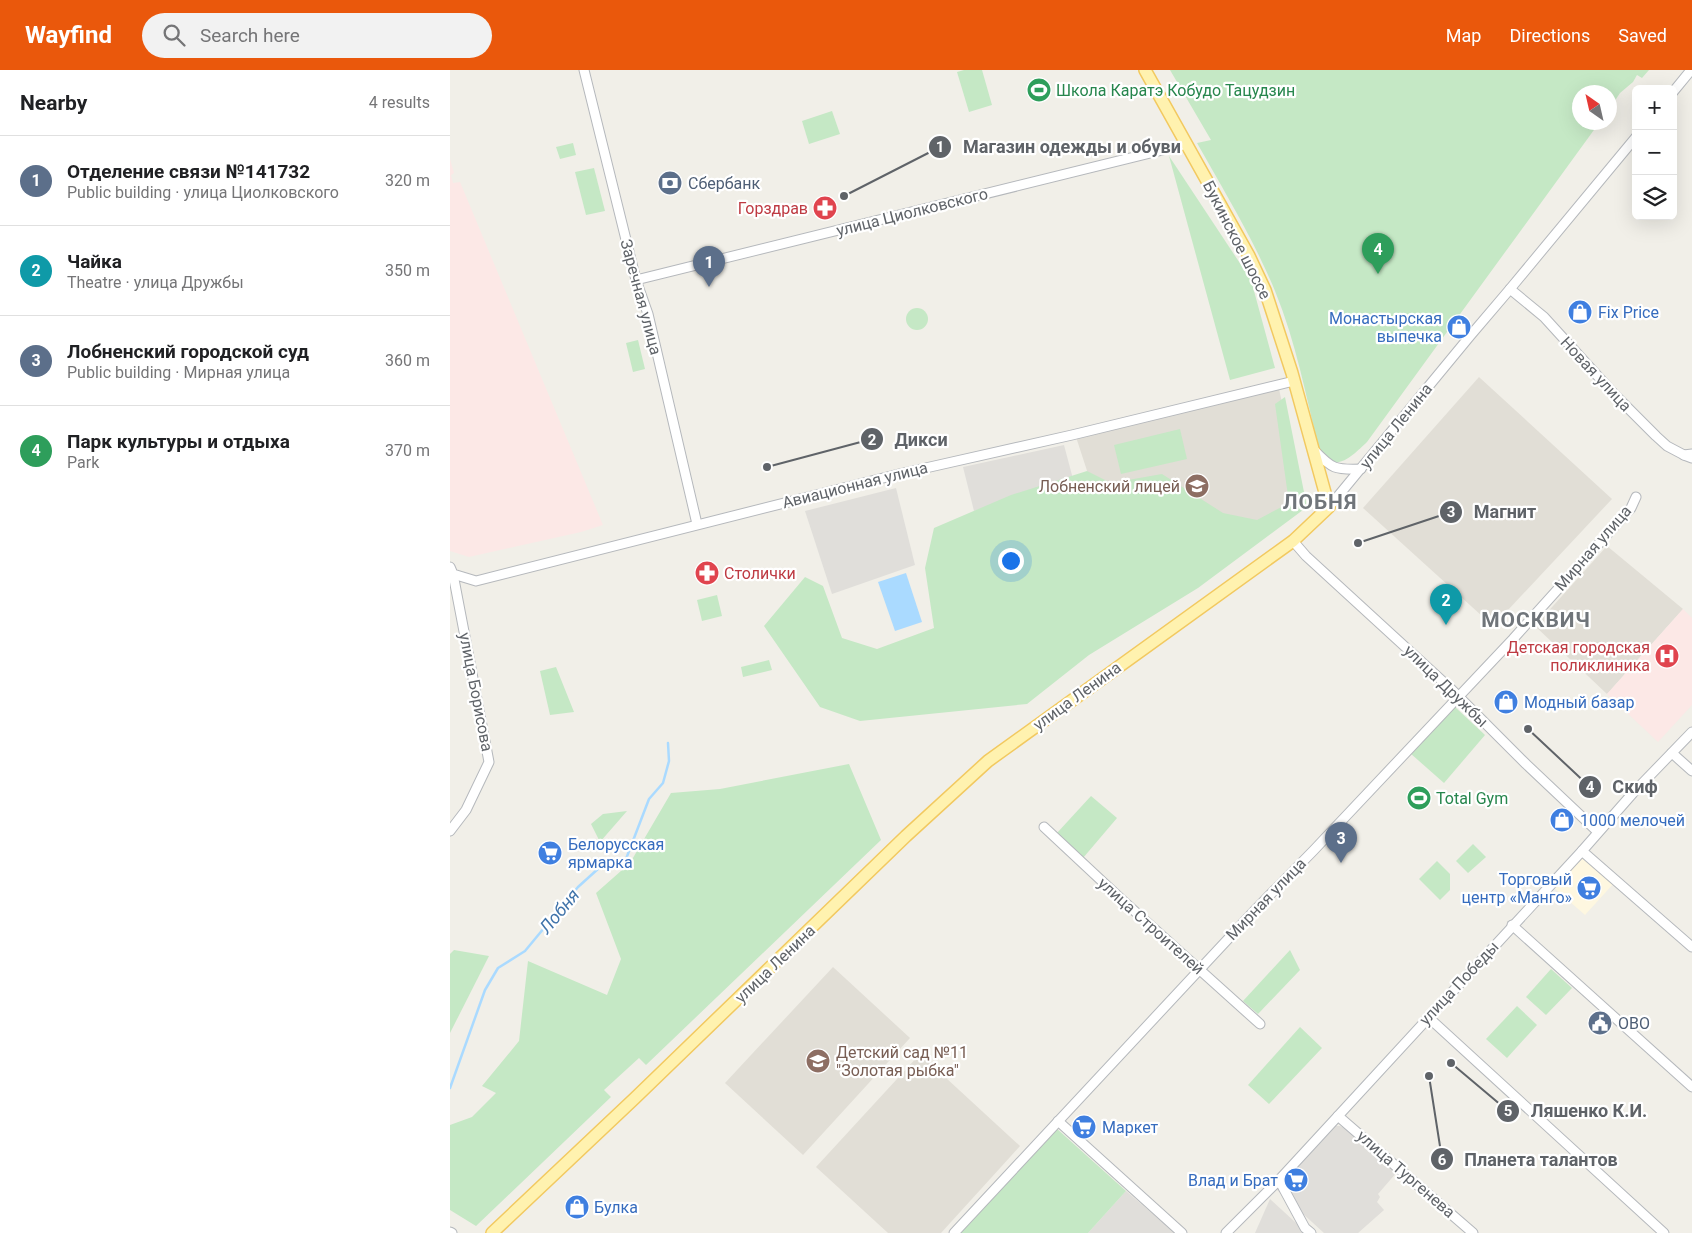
<!DOCTYPE html>
<html lang="en">
<head>
<meta charset="utf-8">
<style>
  body { margin:0; font-family:Roboto,sans-serif; background:#f2f2f2; color:#202124 }
  .controls { position:absolute; right:15px; top:15px; display:grid; overflow:hidden; border-radius:8px; box-shadow:0 5px 20px #0002 }
  .controls button { width:45px; height:45px; display:grid; place-items:center; padding:0; border:0; border-bottom:1px solid #e0e0e0; background:#fff; color:#202124; font:25px sans-serif }
  .compass { position:absolute; left:1122px; top:15px; width:45px; height:45px; border-radius:50%; background:#fff; box-shadow:0 5px 20px #0002; rotate:326deg }
  .you { position:absolute; left:560px; top:490px; width:18px; height:18px; margin:-12px; border:4px solid #fff; border-radius:50%; background:#1a73e8; box-shadow:0 0 0 8px #1a73e833 }
  .badge { display:grid; place-items:center; width:32px; height:32px; border-radius:50%; background:#ea580c; color:#fff; font-size:16px; font-weight:700 }
  .pin { position:absolute; translate:-50% -41px; filter:drop-shadow(0 1px 2px #0008) }
  .pin::after { content:''; position:absolute; top:26px; width:18px; height:15px; background:inherit; clip-path:polygon(0 0,100% 0,50% 100%) }
  .list { margin:0; padding:0; list-style:none }
  h2 { display:flex; justify-content:space-between; align-items:center; height:65px; margin:0; padding:0 20px; font-size:21px }
  h2 small { font-size:16px; font-weight:400; color:#757577 }
  .list li { display:grid; grid-template-columns:32px 1fr auto; gap:15px; align-items:center; box-sizing:border-box; height:90px; padding:0 20px; border-top:1px solid #e0e0e0 }
  .list b { display:block; font-size:19px; white-space:nowrap }
  .list p { margin:0; font-size:16px; white-space:nowrap; color:#757577 }
  .list em { font-size:16px; font-style:normal; color:#757577 }
  .icon { flex:none; width:28px; height:28px; fill:none; stroke:currentColor; stroke-width:2; stroke-linecap:round; stroke-linejoin:round }
  .map { position:relative; flex:none; width:1242px; height:1163px; overflow:hidden }
  header { display:flex; align-items:center; gap:30px; box-sizing:border-box; height:70px; padding:0 25px; background:#ea580c; color:#fff }
  header strong { font-size:24px }
  nav { display:flex; gap:28px; margin-inline-start:auto; font-size:18px }
  .search { width:350px; height:45px; background:#f2f2f2; display:flex; align-items:center; gap:12px; box-sizing:border-box; padding:0 18px; border-radius:28px; color:#757577; font-size:19px }
  main { display:flex }
  aside { flex:1; background:#fff }
  .map>svg:first-child { display:block }
</style>
</head>
<body>
<header>
<strong>Wayfind</strong>
<div class="search"><svg class="icon" aria-label="search" viewBox="0 0 24 24"><circle cx="10" cy="10" r="6"/><path d="M15 15l6 6"/></svg>Search here</div>
<nav><a>Map</a><a>Directions</a><a>Saved</a></nav>
</header>
<main>
<aside>
<h2>Nearby<small>4 results</small></h2>
<ul class="list">
<li><span class="badge" style="background:#5c6f8a">1</span><div><b>Отделение связи №141732</b><p>Public building · улица Циолковского</p></div><em>320 m</em></li>
<li><span class="badge" style="background:#0f9aa8">2</span><div><b>Чайка</b><p>Theatre · улица Дружбы</p></div><em>350 m</em></li>
<li><span class="badge" style="background:#5c6f8a">3</span><div><b>Лобненский городской суд</b><p>Public building · Мирная улица</p></div><em>360 m</em></li>
<li><span class="badge" style="background:#2e9e5b">4</span><div><b>Парк культуры и отдыха</b><p>Park</p></div><em>370 m</em></li>
</ul>
</aside>
<div class="map">
<svg width="1242" height="1163" viewBox="0 0 1242 1163">
  <rect width="100%" height="100%" fill="#f1efe8"/>
  <path fill="#fef7e0" d="M1134 785 1165 812 1135 845 1104 818Z"/>
  <g fill="#e0deda">
    <path d="M614 375 623 409 524 441 513 397Z"/>
    <path d="M446 418 465 495 382 524 355 441Z"/>
    <path d="M884 1056H890L898 1059 947 1102 928 1124 930 1127 927 1132 934 1140 908 1163H874L826 1119Z"/>
    <path d="M676 1121 725 1163H638Z"/>
    <path d="M820 1129 857 1163H805Z"/>
  </g>
  <g fill="#e1ded6">
    <path d="M1029 307 1162 429 1043 556 913 438Z"/>
    <path d="M829 319 851 419 824 453 738 508 641 413 626 367Z"/>
    <path d="M1157 476 1233 539 1157 624 1085 556Z"/>
    <path d="M383 897 460 968 353 1085 275 1013Z"/>
    <path d="M470 984 570 1076 491 1163H438L366 1097Z"/>
  </g>
  <g fill="#fce8e6">
    <path d="M0 89 4 103 1 105 3 113 10 112 153 455 131 462 19 487 0 481Z"/>
    <path d="M1233 539 1242 548V635L1208 672 1157 624Z"/>
  </g>
  <g fill="#c5e8c5">
    <path d="M514 0H532L542 35 519 42 507 2Z"/>
    <path d="M720 0H1199L1192 8 1187 5 1183 12 1170 23 1160 38V22H1130V52L1149 53 917 372C907 381 891 400 876 389 873 386 871 382 869 379 856 326 846 272 825 221 804 170 774 121 747 73L761 70Z"/>
    <path d="M382 41 390 64 359 74 352 51Z"/>
    <path d="M123 73 126 85 110 89 106 77Z"/>
    <path d="M719 86 801 210 825 298 780 310Z"/>
    <path d="M144 98 155 141 136 145 125 102Z"/>
    <circle cx="467" cy="249" r="11"/>
    <path d="M188 270 195 299 183 302 176 273Z"/>
    <path d="M835 327 857 437 748 518 639 585 577 634 410 651 370 637 314 556 355 507 373 516 392 568 427 579 484 558 475 498 484 458 561 425 637 401 661 413 712 404 773 443 807 450 839 433 825 334Z"/>
    <path d="M730 359 737 389 671 404 664 375Z"/>
    <path d="M267 525 272 546 252 551 247 530Z"/>
    <path d="M319 590 322 600 293 607 291 597Z"/>
    <path d="M106 597 124 642 100 645 90 601Z"/>
    <path d="M1005 637 1035 665 994 713 960 683Z"/>
    <path d="M399 694 431 770 196 995 189 988 154 1020 161 1027 26 1156 0 1140V1055L22 1047 46 1023 32 1016 69 971 78 891 157 925 171 889 146 823 180 793 221 723 270 719Z"/>
    <path d="M641 726 667 748 633 788 607 763Z"/>
    <path d="M177 741 150 772 141 754 153 744Z"/>
    <path d="M1023 774 1036 787 1018 803 1006 791Z"/>
    <path d="M987 791 1000 804V820L990 830 969 809Z"/>
    <path d="M4 880 39 886 0 963V884Z"/>
    <path d="M840 880 850 900 808 944 793 931Z"/>
    <path d="M1101 899 1122 918 1096 945 1076 927Z"/>
    <path d="M1067 936 1087 955 1057 988 1036 969Z"/>
    <path d="M850 957 872 978 819 1034 798 1015Z"/>
    <path d="M606 1058 676 1121 638 1163H510Z"/>
  </g>
  <path fill="#aadaff" d="M456 503 472 552 445 561 428 512Z"/>
  <g fill="none" stroke-linecap="round" stroke-linejoin="round">
    <path stroke="#aadaff" stroke-width="2.5" d="M0 1018 35 920 48 898 75 881 128 817 149 798 176 789 199 729 213 713 219 691 218 673"/>
    <defs>
      <g id="minor">
        <path d="M134 0 186 210 198 244 247 454"/>
        <path d="M1223 22 1241 0"/>
        <path d="M186 210 737 74"/>
        <path d="M1060 219 1094 247 1165 325 1206 366 1217 376 1234 385"/>
        <path d="M864 380C882 399 885 400 911 399"/>
        <path d="M1242 384 1234 385 1242 388"/>
        <path d="M879 437 1020 266 1060 219 1186 67"/>
        <path d="M843 471 856 486 1000 618 1076 694 1148 762"/>
        <path d="M0 497 3 504 26 511 449 404 622 365 844 311"/>
        <path d="M1222 683 1242 701"/>
        <path d="M594 757 670 828 810 954"/>
        <path d="M0 761 16 740 39 692 3 504"/>
        <path d="M1132 781 1242 877"/>
        <path d="M1062 855 1242 1017"/>
        <path d="M978 947 1214 1163"/>
        <path d="M888 1046 1023 1163"/>
        <path d="M608 1051 732 1163"/>
        <path d="M829 1110 855 1158 861 1163"/>
        <path d="M0 1162 2 1163"/>
        <path d="M504 1163 806 839 863 781 1063 569 1181 438 1186 427"/>
        <path d="M776 1163 829 1110 888 1046 1132 781 1183 723 1242 662"/>
      </g>
      <path id="major" d="M42 1163 185 1028 456 766 538 691 843 471 879 437 842 303 815 220 799 186 695 0"/>
    </defs>
    <use href="#minor" stroke="#b5b8bc" stroke-width="11"/>
    <use href="#major" stroke="#f2c960" stroke-width="14"/>
    <use href="#minor" stroke="#fff" stroke-width="9"/>
    <use href="#major" stroke="#fff2af" stroke-width="11"/>
  </g>
  <defs>
    <symbol id="stadium-disc" viewBox="-11 -11 22 22"><circle r="9.5" fill="#2e9e5b" stroke="#fff"/><path d="M0-5a6.5 5 0 1 0 0 10a6.5 5 0 1 0 0-10ZM-3.5-1.8h7v3.6h-7Z" fill="#fff"/></symbol>
    <symbol id="bank-disc" viewBox="-11 -11 22 22"><circle r="9.5" fill="#5c6f8a" stroke="#fff"/><path d="M-6-4H6V4H-6ZM0-2.3a2.3 2.3 0 1 0 0 4.6a2.3 2.3 0 1 0 0-4.6Z" fill="#fff"/></symbol>
    <symbol id="pharmacy-disc" viewBox="-11 -11 22 22"><circle r="9.5" fill="#e0444e" stroke="#fff"/><path d="M-2-6h4v4h4v4h-4v4h-4v-4h-4v-4h4Z" fill="#fff"/></symbol>
    <symbol id="shop-disc" viewBox="-11 -11 22 22"><circle r="9.5" fill="#3f7fe0" stroke="#fff"/><path d="M-5-2.5h2.3a2.7 3.5 0 0 1 5.4 0H5L5.5 6h-11ZM-1.5-2.5h3a1.5 2.3 0 0 0-3 0Z" fill="#fff"/></symbol>
    <symbol id="school-disc" viewBox="-11 -11 22 22"><circle r="9.5" fill="#8d6e63" stroke="#fff"/><path d="M0-5L7-2L0 1L-7-2ZM-4 1L0 2.5L4 1V4Q0 6-4 4Z" fill="#fff"/></symbol>
    <symbol id="hospital-disc" viewBox="-11 -11 22 22"><circle r="9.5" fill="#e0444e" stroke="#fff"/><path d="M-5-5h3v3.5h4V-5h3V5h-3V1.5h-4V5h-3Z" fill="#fff"/></symbol>
    <symbol id="supermarket-disc" viewBox="-11 -11 22 22"><circle r="9.5" fill="#3f7fe0" stroke="#fff"/><path d="M-6-5.5h2.5l.6 2H6L4.5 2H-2.5L-4.4-4H-6ZM-1.5 3.2a1.3 1.3 0 1 0 .1 0ZM3 3.2a1.3 1.3 0 1 0 .1 0Z" fill="#fff"/></symbol>
    <symbol id="civic-disc" viewBox="-11 -11 22 22"><circle r="9.5" fill="#5c6f8a" stroke="#fff"/><path d="M-.6-6.5H3V-4.5H.6V-3L4-1V1h2V6H-6V1h2V-1L-.6-3ZM-1.2 2.5V6h2.4V2.5Z" fill="#fff"/></symbol>
  </defs>
  <g fill-rule="evenodd">
    <use href="#stadium-disc" x="575" y="6" width="28" height="28"/>
    <use href="#bank-disc" x="206" y="99" width="28" height="28"/>
    <use href="#pharmacy-disc" x="361" y="124" width="28" height="28"/>
    <use href="#shop-disc" x="1116" y="228" width="28" height="28"/>
    <use href="#shop-disc" x="995" y="243" width="28" height="28"/>
    <use href="#school-disc" x="733" y="402" width="28" height="28"/>
    <use href="#pharmacy-disc" x="243" y="489" width="28" height="28"/>
    <use href="#hospital-disc" x="1203" y="572" width="28" height="28"/>
    <use href="#shop-disc" x="1042" y="618" width="28" height="28"/>
    <use href="#stadium-disc" x="955" y="714" width="28" height="28"/>
    <use href="#shop-disc" x="1098" y="736" width="28" height="28"/>
    <use href="#supermarket-disc" x="86" y="769" width="28" height="28"/>
    <use href="#supermarket-disc" x="1125" y="804" width="28" height="28"/>
    <use href="#civic-disc" x="1136" y="939" width="28" height="28"/>
    <use href="#school-disc" x="354" y="977" width="28" height="28"/>
    <use href="#supermarket-disc" x="620" y="1043" width="28" height="28"/>
    <use href="#supermarket-disc" x="832" y="1096" width="28" height="28"/>
    <use href="#shop-disc" x="113" y="1123" width="28" height="28"/>
  </g>
  <g text-anchor="middle" dominant-baseline="central" stroke-width="4.5" stroke-linejoin="round" paint-order="stroke">
    <g font-size="16" fill="#27864d" stroke="#fff" text-anchor="start">
      <text x="606" y="20">Школа Каратэ Кобудо Тацудзин</text>
      <text x="986" y="728">Total Gym</text>
    </g>
    <g font-size="16" fill="#4e5e75" stroke="#fff" text-anchor="start">
      <text x="238" y="113">Сбербанк</text>
      <text x="1168" y="953">ОВО</text>
    </g>
    <g font-size="16" fill="#be3a42" stroke="#fff" text-anchor="end">
      <text x="358" y="138">Горздрав</text>
      <text x="274" y="503" text-anchor="start">Столички</text>
      <text x="1200" y="577">Детская городская<tspan x="1200" dy="18">поликлиника</tspan></text>
    </g>
    <g font-size="16" fill="#5f6368" stroke="#fff">
      <text transform="translate(462 142) rotate(-14)">улица Циолковского</text>
      <text transform="translate(787 170) rotate(63)">Букинское шоссе</text>
      <text transform="translate(191 227) rotate(75)">Заречная улица</text>
      <text transform="translate(1146 304) rotate(47)">Новая улица</text>
      <text transform="translate(946 356) rotate(-51)">улица Ленина</text>
      <text transform="translate(405 415) rotate(-14)">Авиационная улица</text>
      <text transform="translate(1143 478) rotate(-49)">Мирная улица</text>
      <text transform="translate(996 616) rotate(44)">улица Дружбы</text>
      <text transform="translate(26 622) rotate(79)">улица Борисова</text>
      <text transform="translate(627 626) rotate(-36)">улица Ленина</text>
      <text transform="translate(816 829) rotate(-46)">Мирная улица</text>
      <text transform="translate(701 856) rotate(42)">улица Строителей</text>
      <text transform="translate(325 894) rotate(-44)">улица Ленина</text>
      <text transform="translate(1009 913) rotate(-47)">улица Победы</text>
      <text transform="translate(956 1104) rotate(41)">улица Тургенева</text>
    </g>
    <g font-size="16" fill="#366cbe" stroke="#fff" text-anchor="start">
      <text x="1148" y="242">Fix Price</text>
      <text x="992" y="248" text-anchor="end">Монастырская<tspan x="992" dy="18">выпечка</tspan></text>
      <text x="1074" y="632">Модный базар</text>
      <text x="1130" y="750">1000 мелочей</text>
      <text x="118" y="774">Белорусская<tspan x="118" dy="18">ярмарка</tspan></text>
      <text x="1122" y="809" text-anchor="end">Торговый<tspan x="1122" dy="18">центр «Манго»</tspan></text>
      <text x="652" y="1057">Маркет</text>
      <text x="828" y="1110" text-anchor="end">Влад и Брат</text>
      <text x="144" y="1137">Булка</text>
    </g>
    <g font-size="16" fill="#785e54" stroke="#fff" text-anchor="end">
      <text x="730" y="416">Лобненский лицей</text>
      <text x="386" y="982" text-anchor="start">Детский сад №11<tspan x="386" dy="18">"Золотая рыбка"</tspan></text>
    </g>
    <g font-size="18" font-style="italic" fill="#4174aa" stroke="#fff">
      <text transform="translate(109 841) rotate(-50)">Лобня</text>
    </g>
    <g font-size="21" font-weight="bold" letter-spacing="1" fill="#70757a" stroke="#fff">
      <text x="870" y="432">ЛОБНЯ</text>
      <text x="1086" y="550">МОСКВИЧ</text>
    </g>
  </g>
  <path fill="none" stroke="#5f6368" stroke-width="2" d="M394 126L490 77M317 397L422 369M908 473L1001 442M1078 659L1140 717M1001 993L1058 1041M979 1006L992 1089"/>
  <g fill="#5f6368" stroke="#fff" stroke-width="2">
    <circle cx="394" cy="126" r="5"/>
    <circle cx="317" cy="397" r="5"/>
    <circle cx="908" cy="473" r="5"/>
    <circle cx="1078" cy="659" r="5"/>
    <circle cx="1001" cy="993" r="5"/>
    <circle cx="979" cy="1006" r="5"/>
    <circle cx="490" cy="77" r="12"/>
    <circle cx="422" cy="369" r="12"/>
    <circle cx="1001" cy="442" r="12"/>
    <circle cx="1140" cy="717" r="12"/>
    <circle cx="1058" cy="1041" r="12"/>
    <circle cx="992" cy="1089" r="12"/>
  </g>
  <g font-size="15" text-anchor="middle" font-weight="bold" fill="#fff">
    <text x="490" y="82">1</text>
    <text x="422" y="375">2</text>
    <text x="1001" y="447">3</text>
    <text x="1140" y="722">4</text>
    <text x="1058" y="1046">5</text>
    <text x="992" y="1095">6</text>
  </g>
  <g font-size="18" text-anchor="middle" font-weight="bold" fill="#5f6368" stroke="#fff" stroke-width="4.5" stroke-linejoin="round" paint-order="stroke">
    <text x="622" y="83">Магазин одежды и обуви</text>
    <text x="471" y="376">Дикси</text>
    <text x="1055" y="448">Магнит</text>
    <text x="1185" y="723">Скиф</text>
    <text x="1139" y="1047">Ляшенко К.И.</text>
    <text x="1091" y="1096">Планета талантов</text>
  </g>
</svg>
<div class="controls">
<button>+</button>
<button>−</button>
<button><svg class="icon" aria-label="layers" viewBox="0 0 24 24"><path d="M12 4l9 5-9 5-9-5zM3 14l9 5 9-5"/></svg></button>
</div>
<svg class="compass" viewBox="-18 -18 36 36"><path d="M0-13l5 13h-10z" fill="#e53935"/><path d="M0 13l5-13h-10z" fill="#757577"/></svg>
<div class="you"></div>
<div class="pin badge" style="left:259px;top:217px;background:#5c6f8a">1</div>
<div class="pin badge" style="left:996px;top:555px;background:#0f9aa8">2</div>
<div class="pin badge" style="left:891px;top:793px;background:#5c6f8a">3</div>
<div class="pin badge" style="left:928px;top:204px;background:#2e9e5b">4</div>
</div>
</main>
</body>
</html>
